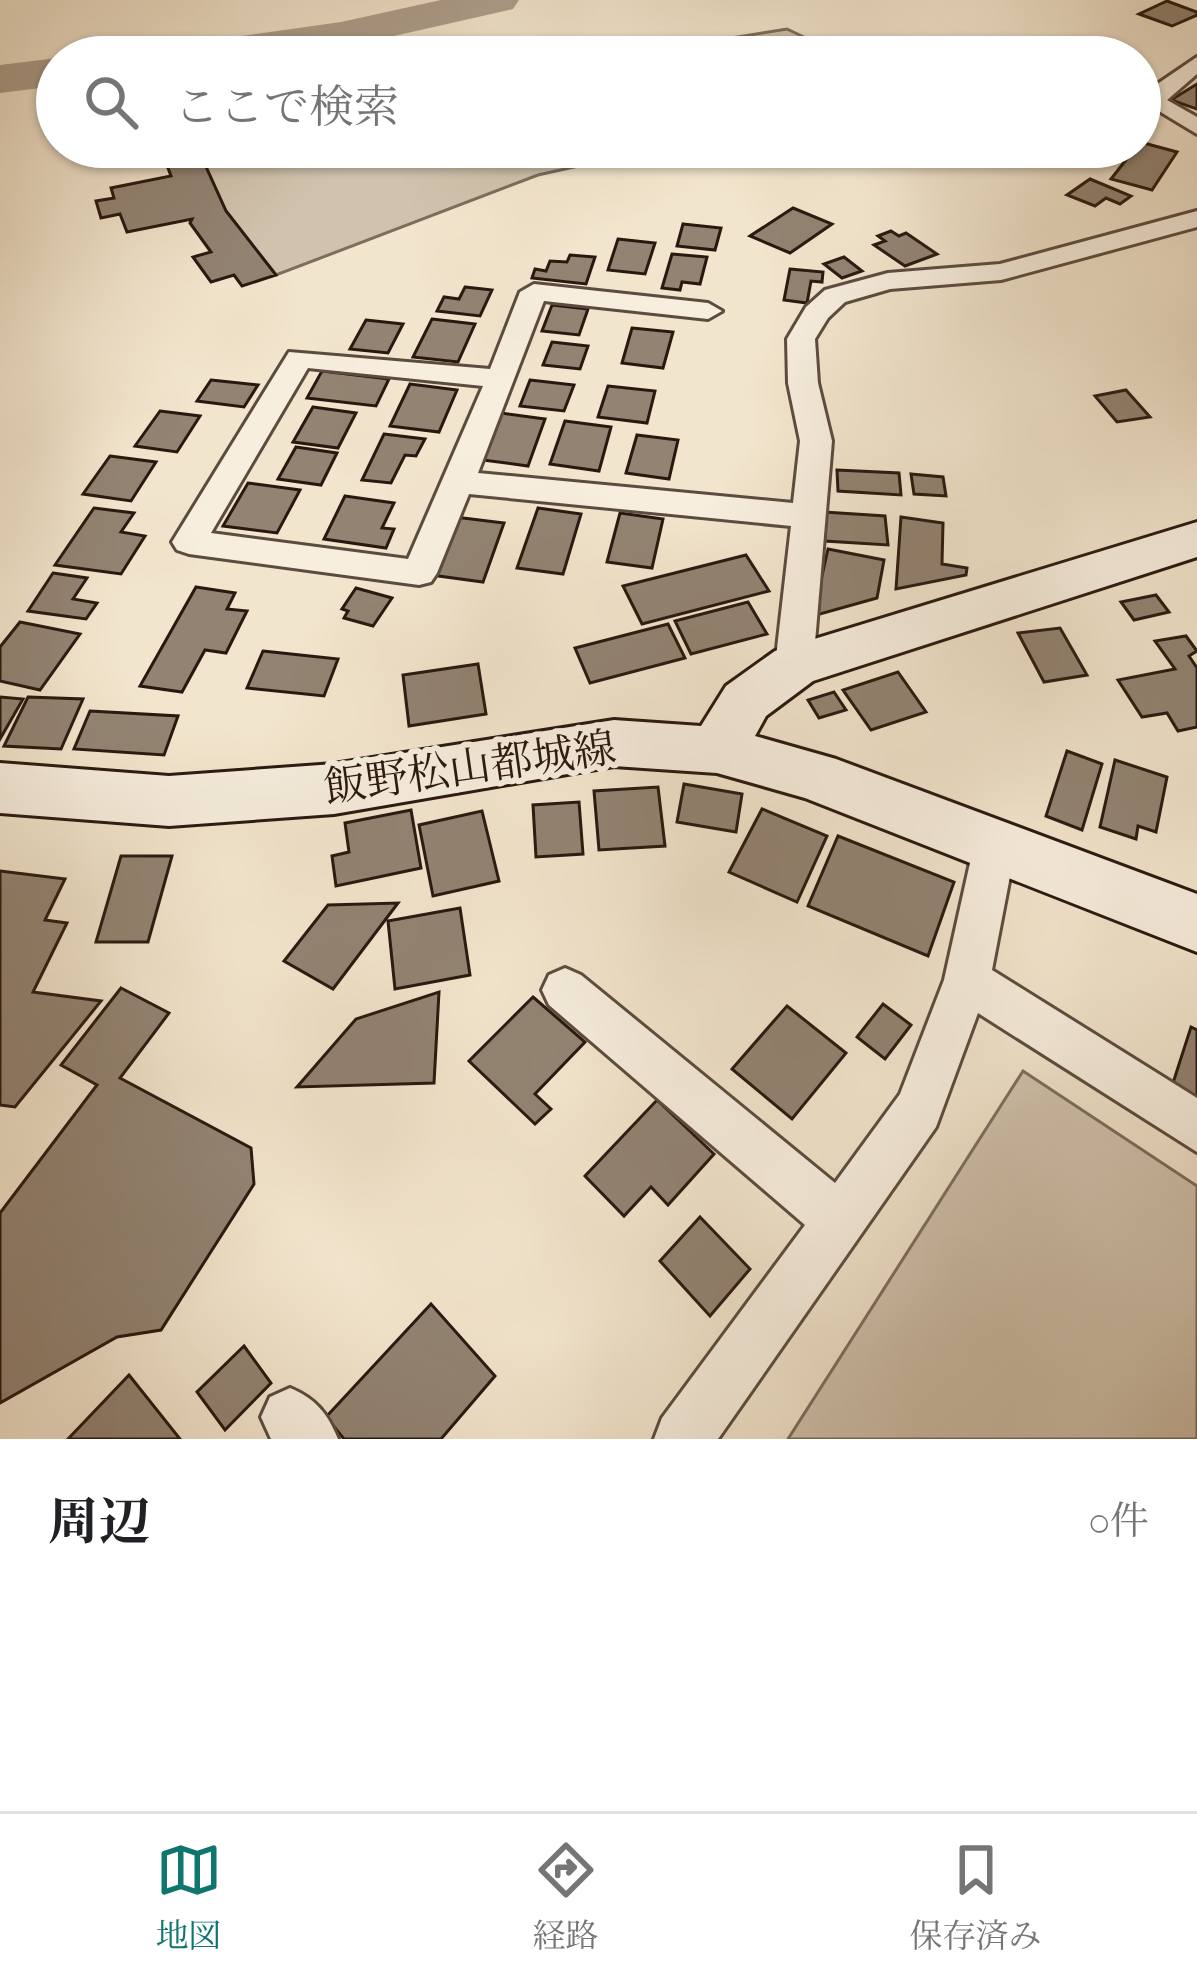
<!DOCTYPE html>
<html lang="ja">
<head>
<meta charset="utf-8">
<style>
  body { margin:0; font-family:"IM FELL French Canon","Noto Serif JP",serif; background:#f6f6f6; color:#202124 }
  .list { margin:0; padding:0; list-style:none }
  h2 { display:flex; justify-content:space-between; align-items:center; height:156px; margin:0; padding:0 48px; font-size:51px }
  h2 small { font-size:39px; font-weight:400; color:#757577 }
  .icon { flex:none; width:66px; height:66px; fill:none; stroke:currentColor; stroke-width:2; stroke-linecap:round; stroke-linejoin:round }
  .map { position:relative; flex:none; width:1197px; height:1439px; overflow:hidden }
  .search { position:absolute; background:#fff; box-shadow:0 3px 9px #0004; left:36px; right:36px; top:36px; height:132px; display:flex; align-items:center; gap:30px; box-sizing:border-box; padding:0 42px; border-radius:66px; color:#757577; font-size:45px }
  .sheet { height:372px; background:#fff }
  nav { display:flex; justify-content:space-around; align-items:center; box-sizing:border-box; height:168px; border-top:3px solid #e0e0e0; background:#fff; font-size:33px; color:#757577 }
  nav a { display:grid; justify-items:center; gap:6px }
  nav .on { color:#0f766e }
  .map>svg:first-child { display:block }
</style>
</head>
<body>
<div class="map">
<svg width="1197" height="1439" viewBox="0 0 1197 1439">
  <rect width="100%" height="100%" fill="#f2e5cd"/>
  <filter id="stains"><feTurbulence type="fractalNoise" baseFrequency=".00167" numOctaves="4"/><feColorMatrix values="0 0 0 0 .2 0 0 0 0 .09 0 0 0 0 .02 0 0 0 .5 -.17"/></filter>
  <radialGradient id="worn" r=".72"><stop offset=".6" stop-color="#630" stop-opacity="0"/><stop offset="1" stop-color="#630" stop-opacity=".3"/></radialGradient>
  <g fill="#d0c2ad" stroke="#7d6d5e" stroke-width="3">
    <path d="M787 29 846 57H612Z"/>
    <path d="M197 147H664L538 175 276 275 226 211Z"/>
    <path d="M1023 1071 1197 1186V1439H788Z"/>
  </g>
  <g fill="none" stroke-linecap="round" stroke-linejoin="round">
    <g fill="#ae9f8d" fill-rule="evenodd">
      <path d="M441 0H519L513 9 341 48 278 57H163L169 48 185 44 341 22Z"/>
      <path d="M57 58V86L0 93V65Z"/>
    </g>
  </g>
  <g fill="#928372" stroke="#2a1810" stroke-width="3">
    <path d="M1167 1 1197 12V15L1172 26 1139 14Z"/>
    <path d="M1197 84V109L1171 100Z"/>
    <path d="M1140 142 1177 152 1152 190 1111 179Z"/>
    <path d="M160 147H197L226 211 276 275 242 286 234 275 211 282 193 257 211 252 190 223 192 219 127 232 120 214 101 218 96 201 114 198 111 188 171 176Z"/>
    <path d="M1090 179 1131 196 1120 204 1106 198 1095 206 1067 195Z"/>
    <path d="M793 208 832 224 790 253 750 236Z"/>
    <path d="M683 224 721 228 715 250 677 246Z"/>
    <path d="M891 231 899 236 906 233 937 254 905 266 874 245 885 241 878 236Z"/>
    <path d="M618 239 655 243 645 274 608 270Z"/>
    <path d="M672 254 707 257 700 284 682 282 680 290 662 288Z"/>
    <path d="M570 255 595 257 586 284 532 278 535 269 546 271 550 261 567 262Z"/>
    <path d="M844 257 862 271 842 278 824 264Z"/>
    <path d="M790 269 823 272 822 282 811 281 807 303 784 300Z"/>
    <path d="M465 287 492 290 480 316 437 311 444 297 459 299Z"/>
    <path d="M552 305 588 309 579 335 542 331Z"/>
    <path d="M432 319 475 324 458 362 413 357Z"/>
    <path d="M366 320 403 324 388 353 350 349Z"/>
    <path d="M632 328 673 332 663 368 622 363Z"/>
    <path d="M552 342 588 346 580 369 543 365Z"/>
    <path d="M322 371 389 379 376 406 307 398Z"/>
    <path d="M211 380 258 385 244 407 197 401Z"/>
    <path d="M530 380 574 385 564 411 520 406Z"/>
    <path d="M410 384 457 390 439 432 390 426Z"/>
    <path d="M608 386 655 391 647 423 598 417Z"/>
    <path d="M1126 390 1150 417 1117 422 1095 396Z"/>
    <path d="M313 407 356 413 338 448 293 442Z"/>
    <path d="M160 411 200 416 177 452 135 446Z"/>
    <path d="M501 413 545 419 528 466 483 460Z"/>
    <path d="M565 421 611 427 599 471 550 464Z"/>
    <path d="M384 434 425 439 416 456 405 455 391 483 362 480Z"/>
    <path d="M637 435 678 440 669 479 626 473Z"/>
    <path d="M296 447 337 453 321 485 278 479Z"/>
    <path d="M110 456 156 462 131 501 83 494Z"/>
    <path d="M837 470 899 473 901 495 838 491Z"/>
    <path d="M911 474 943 477 946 496 914 494Z"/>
    <path d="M248 483 300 490 277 533 223 526Z"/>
    <path d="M345 496 394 503 382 528 394 529 386 548 324 539Z"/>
    <path d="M94 508 134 513 121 532 145 536 121 574 55 565Z"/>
    <path d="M538 508 581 514 563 574 517 568Z"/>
    <path d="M824 512 885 516 888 545 825 541Z"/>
    <path d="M620 513 663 519 652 568 607 562Z"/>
    <path d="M455 517 504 523 483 582 431 575Z"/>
    <path d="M901 517 943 523 942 564 967 568 966 575 896 589Z"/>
    <path d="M828 549 884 560 877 598 813 616Z"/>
    <path d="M746 555 769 591 642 624 623 586Z"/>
    <path d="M53 573 87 578 73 599 97 603 86 619 28 611Z"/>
    <path d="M196 587 235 593 227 609 247 611 226 653 205 650 182 692 140 686Z"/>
    <path d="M356 588 392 598 373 626 344 618 348 611 342 609Z"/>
    <path d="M1156 595 1169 612 1134 620 1121 602Z"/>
    <path d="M748 602 767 634 691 654 675 621Z"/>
    <path d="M20 622 80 634 40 690 0 681V647Z"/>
    <path d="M668 624 685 658 590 683 575 648Z"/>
    <path d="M1060 628 1087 675 1044 682 1018 633Z"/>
    <path d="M1186 636 1197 651 1189 656 1197 668V727L1178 731 1167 713 1142 717 1118 680 1175 669 1155 641Z"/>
    <path d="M263 651 338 659 324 696 247 688Z"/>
    <path d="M478 664 486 714 409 726 403 675Z"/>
    <path d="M898 672 926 712 871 730 843 690Z"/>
    <path d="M834 692 846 710 819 718 808 700Z"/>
    <path d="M0 697 23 699 0 739Z"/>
    <path d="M28 697 83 699 61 749 4 746Z"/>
    <path d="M90 711 178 716 164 755 74 749Z"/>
    <path d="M1067 751 1102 764 1082 830 1046 816Z"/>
    <path d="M1115 760 1167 777 1156 832 1138 826 1136 839 1100 827Z"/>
    <path d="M684 784 742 794 736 832 677 822Z"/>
    <path d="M658 787 665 846 599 850 594 791Z"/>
    <path d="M579 802 583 854 536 857 533 805Z"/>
    <path d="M762 809 827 836 797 902 729 872Z"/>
    <path d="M411 810 421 868 336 886 332 856 349 852 345 823Z"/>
    <path d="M482 811 499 881 433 896 419 825Z"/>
    <path d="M838 836 954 882 928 956 808 906Z"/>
    <path d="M121 856H172L148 942H96Z"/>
    <path d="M0 871 65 879 45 920 67 923 33 992 101 1001 15 1107 0 1105Z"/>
    <path d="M398 903 333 989 284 961 328 905Z"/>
    <path d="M460 908 470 975 395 989 388 921Z"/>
    <path d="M121 988 169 1013 120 1078 251 1148 254 1184 161 1330 117 1337 0 1403V1213L97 1085 61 1065Z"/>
    <path d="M439 992 434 1083 297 1087 356 1019Z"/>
    <path d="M533 997 585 1042 535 1094 551 1109 535 1124 469 1061Z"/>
    <path d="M883 1004 911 1025 885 1059 857 1037Z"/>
    <path d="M787 1006 846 1053 792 1119 732 1069Z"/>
    <path d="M1191 1027 1197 1030V1099L1172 1086Z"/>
    <path d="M657 1100 714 1154 668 1205 651 1187 624 1216 585 1176Z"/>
    <path d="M700 1217 750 1269 710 1316 660 1261Z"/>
    <path d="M431 1304 495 1376 441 1439H344L326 1417Z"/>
    <path d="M244 1346 271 1383 225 1430 197 1392Z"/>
    <path d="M129 1375 180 1439H68Z"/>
  </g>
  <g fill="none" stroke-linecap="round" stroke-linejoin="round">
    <defs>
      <g id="street">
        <path d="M1197 57V74L1167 100 1197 117V134L1144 102 1150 89Z"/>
        <path d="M1197 211V227L1001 280 890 289 845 302 828 318 815 339 818 383 832 441 813 666 807 676 794 680 781 676 775 666 791 526 469 494 437 573 431 582 419 585 189 554 177 550 172 542 289 352 490 369 520 292 534 284 708 303 722 311 708 319 544 301 478 473 793 503 800 441 788 383 787 339 806 307 825 290 888 273 1000 264ZM308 368 483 386 408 559 211 533Z"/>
        <path d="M995 827 1010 832 1016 845 992 970 1197 1098V1152L978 1013 936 1127 718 1439H654L662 1418 805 1225 549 1005 542 990 549 975 565 968 581 975 835 1183 900 1094 944 980 974 845 980 832Z"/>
        <path d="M290 1388C316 1399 327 1413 338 1439H271L261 1417 270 1397Z"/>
      </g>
      <path id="secondary" d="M1197 522V557L813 681 766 716 755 736 836 759 1197 894V952L805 798 717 773 614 766 334 814 169 826 0 813V763L169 776 334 764 614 720 701 726 726 686 775 651Z"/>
    </defs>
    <use href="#street" stroke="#5c4b3f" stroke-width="6"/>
    <use href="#secondary" stroke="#2a1810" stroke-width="6"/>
    <use href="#street" fill="#f7eede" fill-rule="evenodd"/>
    <use href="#secondary" fill="#f7eede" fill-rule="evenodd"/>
  </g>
  <g text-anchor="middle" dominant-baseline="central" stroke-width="12" stroke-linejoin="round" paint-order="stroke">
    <g font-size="42" fill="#2a1810" stroke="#f7eede">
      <text transform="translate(470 768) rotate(-8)">飯野松山都城線</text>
    </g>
  </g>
  <rect width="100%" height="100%" filter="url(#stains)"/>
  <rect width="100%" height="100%" fill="url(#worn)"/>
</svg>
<div class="search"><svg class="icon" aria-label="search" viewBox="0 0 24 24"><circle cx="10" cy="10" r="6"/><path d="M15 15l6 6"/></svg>ここで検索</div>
</div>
<section class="sheet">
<h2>周辺<small>0件</small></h2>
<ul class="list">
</ul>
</section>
<nav>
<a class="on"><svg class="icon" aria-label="map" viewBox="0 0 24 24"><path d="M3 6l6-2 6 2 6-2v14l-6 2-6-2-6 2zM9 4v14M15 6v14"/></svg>地図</a>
<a><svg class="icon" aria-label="directions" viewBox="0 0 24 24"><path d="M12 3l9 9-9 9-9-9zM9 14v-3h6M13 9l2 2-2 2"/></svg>経路</a>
<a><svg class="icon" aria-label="saved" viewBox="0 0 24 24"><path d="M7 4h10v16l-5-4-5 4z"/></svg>保存済み</a>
</nav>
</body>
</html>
